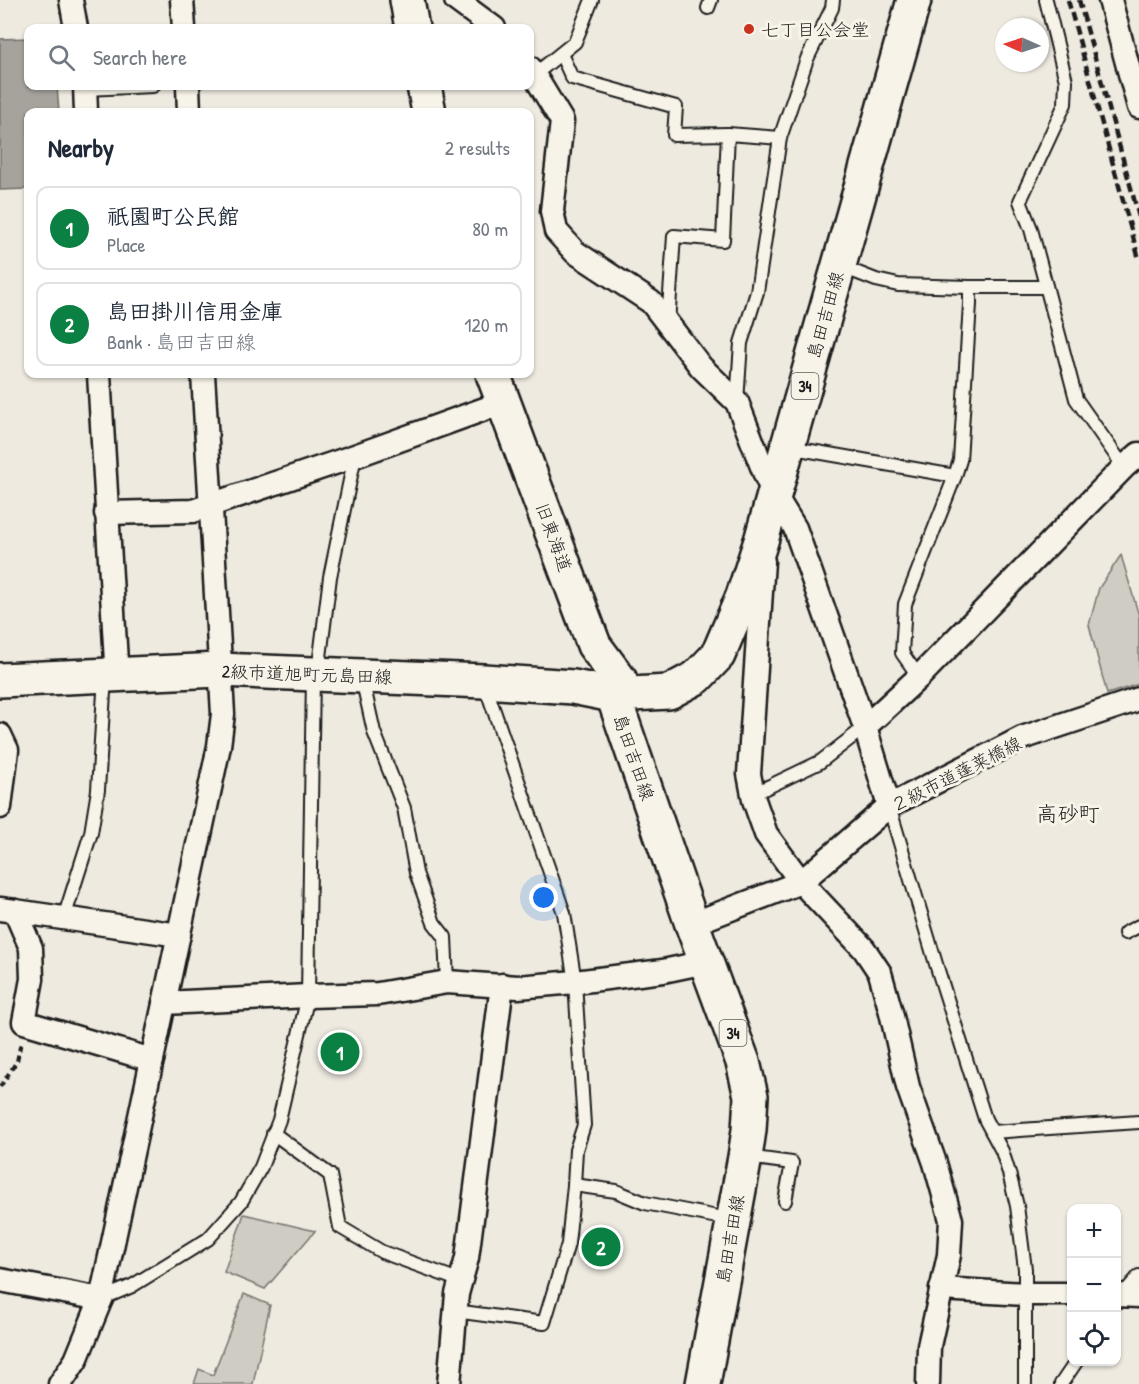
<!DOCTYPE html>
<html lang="en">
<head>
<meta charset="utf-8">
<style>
  body { margin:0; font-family:"Patrick Hand","Klee One",sans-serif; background:#f2f2f3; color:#1f2937 }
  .controls { position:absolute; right:18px; bottom:18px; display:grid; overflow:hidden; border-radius:12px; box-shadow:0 2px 4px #0004 }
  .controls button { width:54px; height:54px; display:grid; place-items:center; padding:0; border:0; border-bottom:2px solid #e0e1e3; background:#fff; color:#1f2937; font:30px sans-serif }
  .compass { position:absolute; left:995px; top:18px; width:54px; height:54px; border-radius:50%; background:#fff; box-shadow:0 2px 4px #0004; rotate:273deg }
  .you { position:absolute; left:544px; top:898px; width:21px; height:21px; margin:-15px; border:4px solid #fff; border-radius:50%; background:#1a73e8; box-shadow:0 0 0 9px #1a73e833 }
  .badge { display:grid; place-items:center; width:39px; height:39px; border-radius:50%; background:#0b8043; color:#fff; font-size:20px; font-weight:700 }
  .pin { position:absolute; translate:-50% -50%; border:3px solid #fff; box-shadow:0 2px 6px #0006 }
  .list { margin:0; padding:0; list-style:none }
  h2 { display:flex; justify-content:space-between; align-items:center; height:78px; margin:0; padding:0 24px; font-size:26px }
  h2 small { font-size:20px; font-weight:400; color:#747a83 }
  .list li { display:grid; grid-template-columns:39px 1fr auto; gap:18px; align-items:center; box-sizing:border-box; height:84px; margin:0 12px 12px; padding:0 12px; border:2px solid #e0e1e3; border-radius:12px }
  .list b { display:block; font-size:22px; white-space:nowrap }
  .list p { margin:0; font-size:20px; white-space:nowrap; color:#747a83 }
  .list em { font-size:20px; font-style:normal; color:#747a83 }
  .icon { flex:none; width:33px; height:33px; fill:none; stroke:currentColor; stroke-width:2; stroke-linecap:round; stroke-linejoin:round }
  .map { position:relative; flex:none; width:1139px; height:1384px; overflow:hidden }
  .search { position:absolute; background:#fff; box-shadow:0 2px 4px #0004; left:24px; top:24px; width:510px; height:66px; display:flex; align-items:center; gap:15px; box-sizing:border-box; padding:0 21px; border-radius:12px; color:#747a83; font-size:22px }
  .panel { position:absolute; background:#fff; box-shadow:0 2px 4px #0004; left:24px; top:108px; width:510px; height:270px; border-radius:12px }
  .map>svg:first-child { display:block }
</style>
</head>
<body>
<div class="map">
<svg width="1139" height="1384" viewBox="0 0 1139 1384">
  <rect width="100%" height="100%" fill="#eeeae0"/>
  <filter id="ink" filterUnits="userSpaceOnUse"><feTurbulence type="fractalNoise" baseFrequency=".0167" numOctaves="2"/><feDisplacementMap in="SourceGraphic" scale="12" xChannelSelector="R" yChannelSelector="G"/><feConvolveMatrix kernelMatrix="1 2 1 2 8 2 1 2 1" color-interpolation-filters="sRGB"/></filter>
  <g filter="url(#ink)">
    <g fill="#cfccc3" stroke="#767470" stroke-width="1.5">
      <path d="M1121 555 1139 616V684L1107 694 1089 625 1099 588Z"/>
      <path d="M244 1214 315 1231 265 1289 224 1272Z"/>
      <path d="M244 1294 270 1305 253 1384H194L199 1369 213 1375Z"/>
    </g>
    <path fill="#a6a39d" stroke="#6f6d69" stroke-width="1.5" d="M28 38V86H57L59 112H28V189L0 190V39Z"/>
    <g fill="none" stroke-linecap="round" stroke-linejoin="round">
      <defs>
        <g id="lane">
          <path d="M1046 0 1066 81 1065 104 1020 201 1031 229 1076 399 1124 467"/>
          <path d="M708 8 711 0"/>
          <path d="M561 54 572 78 676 107 674 135 728 134 780 138"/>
          <path d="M534 75 575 42 592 0"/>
          <path d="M85 89 153 86"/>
          <path d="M840 266 876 280 898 285 970 287"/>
          <path d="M668 323 674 236 723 240 728 134"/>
          <path d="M737 402 741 343 757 292 780 138 807 59 832 8 833 0"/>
          <path d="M788 447 955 476"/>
          <path d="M318 673 330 577 355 456"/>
          <path d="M919 677 902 653 905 604 955 476 960 460 970 304V287H1046"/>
          <path d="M362 678 374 732 404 808 416 873 434 923 445 937 447 982"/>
          <path d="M753 794 820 762 865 727"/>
          <path d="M889 806 936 964 985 1119 1002 1151 1009 1173 1017 1206 1025 1269V1384"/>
          <path d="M64 918 91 833 98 790 105 676"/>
          <path d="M1125 933 1139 926"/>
          <path d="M992 1132 1139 1122"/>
          <path d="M273 1133 330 1175 340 1227 382 1252 461 1281"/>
          <path d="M747 1157 792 1163 785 1201"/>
          <path d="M574 1185 616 1191 645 1203 733 1220"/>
          <path d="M1121 1297 1139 1276"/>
          <path d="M101 1299 132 1286 208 1239 241 1202 261 1167 279 1120 308 996 313 676"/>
          <path d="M455 1311 544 1323 568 1244 574 1185 576 1150 584 1125 575 982 564 913 484 682"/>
          <path d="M1061 1384 1076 1362"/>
        </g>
        <g id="street">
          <path d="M71 0 76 28"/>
          <path d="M182 0 184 28"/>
          <path d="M456 0 494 28"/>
          <path d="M1110 0 1139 107"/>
          <path d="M530 68 562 121 552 211 556 231 575 252 651 302 701 367 737 402 766 477 774 494 795 528 865 727 889 806"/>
          <path d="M85 86 86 112"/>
          <path d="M188 86 189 112"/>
          <path d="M99 374 116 662 115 675"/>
          <path d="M106 513 193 511 355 456 504 402"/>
          <path d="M763 561 749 774 754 800 766 834 801 882 864 949 880 973 891 1012 908 1087 935 1163 951 1220 949 1255 929 1346 928 1384"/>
          <path d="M865 727 919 677 1124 467 1139 454"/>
          <path d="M0 735 7 750 0 807"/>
          <path d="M0 909 15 911 31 948 32 979 24 1022 152 1060"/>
          <path d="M15 911 179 935"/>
          <path d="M692 924 801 882 889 806 1022 738 1139 699"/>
          <path d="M164 1003 308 996 378 994 447 982 518 987 575 982 663 971 706 962"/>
          <path d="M0 1280 101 1299"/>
          <path d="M941 1289 1025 1294H1072"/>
          <path d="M1116 1295 1139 1296"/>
          <path d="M60 1384 76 1360 101 1299 219 746 223 714 203 374"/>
          <path d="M449 1384 457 1294 467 1258 502 985"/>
        </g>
        <g id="secondary">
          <path d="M407 0 412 28"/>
          <path d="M424 86 429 112"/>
          <path d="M0 680 219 670 484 681 573 687 613 695 620 680 594 645 493 374"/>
        </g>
        <path id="primary" d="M703 1384 745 1157 749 1130 751 1096 743 1062 692 924 613 695 669 692 697 677 718 655 743 596 761 541 914 0"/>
      </defs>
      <use href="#lane" stroke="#1c1c1c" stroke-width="16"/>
      <use href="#street" stroke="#1c1c1c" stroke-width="27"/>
      <use href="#secondary" stroke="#1c1c1c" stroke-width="38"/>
      <use href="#primary" stroke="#1c1c1c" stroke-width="38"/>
      <path stroke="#1c1c1c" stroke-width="4" stroke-dasharray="6 4.5" stroke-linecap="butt" d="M0 1087 17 1061 21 1042"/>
      <use href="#lane" stroke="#f7f3e8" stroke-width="12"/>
      <use href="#street" stroke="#f7f3e8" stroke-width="22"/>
      <use href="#secondary" stroke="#f7f3e8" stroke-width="33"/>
      <use href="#primary" stroke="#f7f3e8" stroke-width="33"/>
      <g stroke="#1c1c1c" stroke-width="4.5" stroke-dasharray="9 4.5" stroke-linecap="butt">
        <path d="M1068 0 1139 259"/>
        <path d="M1079 0 1139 217"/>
      </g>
    </g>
  </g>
  <circle fill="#c8321e" stroke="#f7f3e8" stroke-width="2" cx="749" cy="29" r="6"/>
  <g text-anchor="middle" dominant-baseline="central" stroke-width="6" stroke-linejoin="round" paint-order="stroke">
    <g fill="#f7f3e8" stroke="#5e5c59" stroke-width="1.5">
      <rect x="791.5" y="373" width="27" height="26" rx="4.5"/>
      <rect x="719.5" y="1020" width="27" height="26" rx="4.5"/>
    </g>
    <g font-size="16" font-weight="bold" fill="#1c1c1c">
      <text x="805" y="386">34</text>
      <text x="733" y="1033">34</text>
    </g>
    <g font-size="18" fill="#1c1c1c" stroke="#f7f3e8" text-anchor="start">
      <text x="761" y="29">七丁目公会堂</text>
    </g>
    <g font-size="18" fill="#1c1c1c" stroke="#f7f3e8">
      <text transform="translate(825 315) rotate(-74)">島田吉田線</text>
      <text transform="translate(554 537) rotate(70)">旧東海道</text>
      <text transform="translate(307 674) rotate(2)">2級市道旭町元島田線</text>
      <text transform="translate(634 757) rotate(71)">島田吉田線</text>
      <text transform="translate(956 774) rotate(-27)">２級市道蓬莱橋線</text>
      <text transform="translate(730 1239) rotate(-80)">島田吉田線</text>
    </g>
    <g font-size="21" fill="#1c1c1c" stroke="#f7f3e8">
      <text x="1068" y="813">高砂町</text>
    </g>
  </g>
</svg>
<div class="controls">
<button>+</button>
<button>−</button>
<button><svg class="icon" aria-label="locate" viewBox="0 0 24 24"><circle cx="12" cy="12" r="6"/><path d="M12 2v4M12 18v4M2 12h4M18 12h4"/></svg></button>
</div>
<svg class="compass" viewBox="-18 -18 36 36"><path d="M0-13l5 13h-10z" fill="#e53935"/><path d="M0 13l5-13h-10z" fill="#747a83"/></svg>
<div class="you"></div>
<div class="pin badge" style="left:340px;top:1052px">1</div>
<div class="pin badge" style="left:601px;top:1247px">2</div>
<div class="search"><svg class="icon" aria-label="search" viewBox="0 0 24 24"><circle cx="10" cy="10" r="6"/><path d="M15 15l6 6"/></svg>Search here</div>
<section class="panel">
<h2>Nearby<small>2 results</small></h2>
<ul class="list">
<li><span class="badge">1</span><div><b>祇園町公民館</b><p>Place</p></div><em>80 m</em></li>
<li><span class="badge">2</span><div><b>島田掛川信用金庫</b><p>Bank · 島田吉田線</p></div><em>120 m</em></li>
</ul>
</section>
</div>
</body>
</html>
